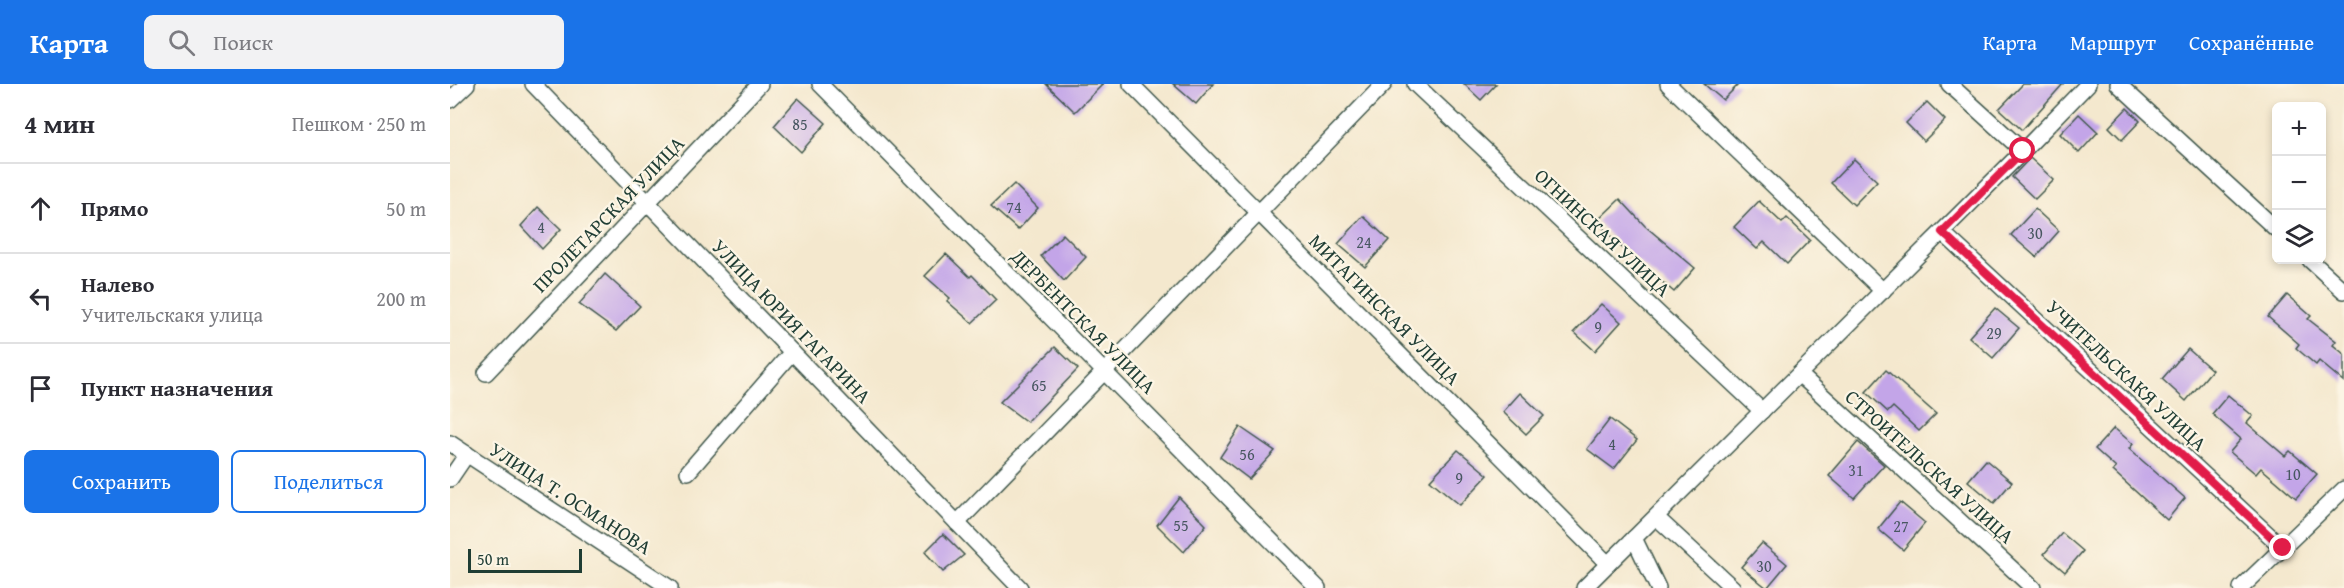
<!DOCTYPE html>
<html lang="ru">
<head>
<meta charset="utf-8">
<style>
  body { margin:0; font-family:"Gentium Book Plus",serif; background:#f2f2f3; color:#2b2b33 }
  .controls { position:absolute; right:18px; top:18px; display:grid; overflow:hidden; border-radius:9px; box-shadow:0 3px 9px #0003 }
  .controls button { width:54px; height:54px; display:grid; place-items:center; padding:0; border:0; border-bottom:2px solid #e1e1e2; background:#fff; color:#2b2b33; font:30px sans-serif }
  .scale { position:absolute; left:18px; bottom:15px; width:114px; box-sizing:border-box; padding-left:6px; border:3px solid #1f3d34; border-top:0; font-size:16px; line-height:21px; white-space:nowrap; color:#1f3d34; -webkit-text-stroke:4px #fcf5e5; paint-order:stroke }
  .stop { position:absolute; width:18px; height:18px; margin:-14px; border:4px solid #e11d48; border-radius:50%; background:#fff }
  .stop.end { background:#e11d48; border-color:#fff; box-shadow:0 2px 6px #0008 }
  .list { margin:0; padding:0; list-style:none }
  h2 { display:flex; justify-content:space-between; align-items:center; height:78px; margin:0; padding:0 24px; font-size:26px }
  h2 small { font-size:20px; font-weight:400; color:#7c7c81 }
  .list li { display:grid; grid-template-columns:39px 1fr auto; gap:18px; align-items:center; box-sizing:border-box; height:90px; padding:0 24px; border-top:2px solid #e1e1e2 }
  .list b { display:block; font-size:22px; white-space:nowrap }
  .list p { margin:0; font-size:20px; white-space:nowrap; color:#7c7c81 }
  .list em { font-size:20px; font-style:normal; color:#7c7c81 }
  .actions { display:flex; gap:12px; padding:18px 24px }
  .actions a { flex:1; padding:14px 0; border:2px solid #1a73e8; border-radius:9px; text-align:center; font-size:21px; color:#1a73e8 }
  .actions .main { background:#1a73e8; color:#fff }
  .icon { flex:none; width:33px; height:33px; fill:none; stroke:currentColor; stroke-width:2; stroke-linecap:round; stroke-linejoin:round }
  .map { position:relative; flex:none; width:1894px; height:504px; overflow:hidden }
  header { display:flex; align-items:center; gap:36px; box-sizing:border-box; height:84px; padding:0 30px; background:#1a73e8; color:#fff }
  header strong { font-size:28px }
  nav { display:flex; gap:33px; margin-inline-start:auto; font-size:21px }
  .search { width:420px; height:54px; background:#f2f2f3; display:flex; align-items:center; gap:15px; box-sizing:border-box; padding:0 21px; border-radius:9px; color:#7c7c81; font-size:22px }
  main { display:flex }
  aside { flex:1; background:#fff }
  .map>svg:first-child { display:block }
</style>
</head>
<body>
<header>
<strong>Карта</strong>
<div class="search"><svg class="icon" aria-label="search" viewBox="0 0 24 24"><circle cx="10" cy="10" r="6"/><path d="M15 15l6 6"/></svg>Поиск</div>
<nav><a>Карта</a><a>Маршрут</a><a>Сохранённые</a></nav>
</header>
<main>
<aside>
<h2>4 мин<small>Пешком · 250 m</small></h2>
<ul class="list">
<li><svg class="icon" aria-label="ahead" viewBox="0 0 24 24"><path d="M12 20V5M6 11l6-6 6 6"/></svg><div><b>Прямо</b></div><em>50 m</em></li>
<li><svg class="icon" aria-label="left" viewBox="0 0 24 24"><path d="M17 20v-9H6M10 6l-5 5 5 5"/></svg><div><b>Налево</b><p>Учительскакя улица</p></div><em>200 m</em></li>
<li><svg class="icon" aria-label="arrive" viewBox="0 0 24 24"><path d="M6 21V4h12l-3 4 3 4H6"/></svg><div><b>Пункт назначения</b></div></li>
</ul>
<div class="actions"><a class="main">Сохранить</a><a>Поделиться</a></div>
</aside>
<div class="map">
<svg width="1894" height="504" viewBox="0 0 1894 504">
  <rect width="100%" height="100%" fill="#fcf5e5"/>
  <filter id="ink" filterUnits="userSpaceOnUse"><feTurbulence type="fractalNoise" baseFrequency=".0167" numOctaves="2"/><feDisplacementMap in="SourceGraphic" scale="12" xChannelSelector="R" yChannelSelector="G"/><feConvolveMatrix kernelMatrix="1 2 1 2 8 2 1 2 1" color-interpolation-filters="sRGB"/></filter>
  <filter id="wash" filterUnits="userSpaceOnUse"><feTurbulence type="fractalNoise" baseFrequency=".008" numOctaves="4" result="noise"/><feDisplacementMap in="SourceGraphic" scale="24" xChannelSelector="R" yChannelSelector="G"/><feGaussianBlur stdDeviation="1.35" result="paint"/><feColorMatrix in="noise" values="0 0 0 0 0 0 0 0 0 0 0 0 0 0 0 0 0 1.4 0 .05"/><feComposite in="paint" operator="in"/></filter>
  <g filter="url(#wash)">
    <rect width="100%" height="100%" fill="#f4e8ce"/>
    <g id="blocks">
      <g fill="#c3a5e8">
        <path d="M596 0H653L625 28Z"/>
        <path d="M723 0H763L746 20Z"/>
        <path d="M1014 0H1046L1031 16Z"/>
        <path d="M1254 0H1289L1273 16Z"/>
        <path d="M1573 0H1613L1572 46 1549 25Z"/>
        <path d="M348 14 376 39 351 68 324 42Z"/>
        <path d="M1477 18 1495 36 1474 57 1456 39Z"/>
        <path d="M1677 24 1690 37 1672 56 1659 43Z"/>
        <path d="M1629 30 1648 48 1629 69 1610 50Z"/>
        <path d="M1580 74 1604 96 1585 115 1562 93Z"/>
        <path d="M1404 75 1427 97 1404 121 1381 99Z"/>
        <path d="M564 100 588 124 568 146 541 122Z"/>
        <path d="M1170 115 1195 142 1245 184 1224 208 1169 161 1147 137Z"/>
        <path d="M1309 117 1332 139 1337 134 1360 156 1337 180 1314 158 1307 165 1284 143Z"/>
        <path d="M88 123 111 145 92 165 71 142Z"/>
        <path d="M1585 125 1609 147 1586 173 1561 151Z"/>
        <path d="M913 132 939 156 915 183 888 160Z"/>
        <path d="M613 150 636 173 614 197 591 172Z"/>
        <path d="M496 170 520 193 522 191 546 216 522 239 497 217 500 214 475 192Z"/>
        <path d="M155 190 190 222 166 247 129 220Z"/>
        <path d="M1837 211 1861 232 1858 235 1886 257 1883 261 1894 270V298L1869 277 1866 281 1846 264 1849 260 1818 233Z"/>
        <path d="M1151 220 1171 238 1145 267 1124 248Z"/>
        <path d="M1545 224 1569 244 1543 274 1519 253Z"/>
        <path d="M605 263 628 285 577 338 550 318Z"/>
        <path d="M1738 265 1762 286 1736 317 1712 295Z"/>
        <path d="M1436 286 1486 330 1469 347 1443 323 1438 328 1416 308Z"/>
        <path d="M1070 309 1094 332 1076 350 1053 328Z"/>
        <path d="M1778 311 1803 332 1797 339 1835 372 1840 367 1867 390 1846 414 1811 384 1806 390 1780 368 1791 355 1762 330Z"/>
        <path d="M1160 335 1187 356 1164 385 1137 365Z"/>
        <path d="M790 343 825 367 799 395 770 373Z"/>
        <path d="M1664 344 1683 360 1679 365 1735 414 1717 436 1663 387 1666 384 1645 365Z"/>
        <path d="M1408 358 1434 381 1404 414 1379 392Z"/>
        <path d="M1008 366 1038 391 1010 421 980 396Z"/>
        <path d="M1536 376 1562 398 1544 419 1518 397Z"/>
        <path d="M729 413 756 441 734 468 707 441Z"/>
        <path d="M1450 418 1475 439 1453 466 1428 445Z"/>
        <path d="M1612 449 1633 467 1615 488 1594 470Z"/>
        <path d="M493 450 514 471 493 488 475 468Z"/>
        <path d="M1312 459 1337 480 1317 504 1291 483Z"/>
      </g>
    </g>
  </g>
  <g filter="url(#ink)">
    <use href="#blocks" fill-opacity="0" stroke="#3f574b" stroke-width="1.5"/>
    <g fill="none" stroke-linecap="round" stroke-linejoin="round">
      <defs>
        <g id="street">
          <path d="M83 0 570 504"/>
          <path d="M370 0 868 504"/>
          <path d="M681 0 1158 480"/>
          <path d="M965 0 1312 327"/>
          <path d="M1218 0 1433 207"/>
          <path d="M1499 0 1573 67"/>
          <path d="M1668 0 1826 145"/>
          <path d="M0 16 17 0"/>
          <path d="M1492 148 1833 464"/>
          <path d="M1860 176 1894 207"/>
          <path d="M36 289 310 0"/>
          <path d="M1349 290 1583 504"/>
          <path d="M0 359 220 504"/>
          <path d="M238 388 342 268"/>
          <path d="M0 395 17 370"/>
          <path d="M1206 433 1283 504"/>
          <path d="M507 439 934 0"/>
          <path d="M1184 454 1208 504"/>
          <path d="M1134 504 1573 67 1638 0"/>
          <path d="M1791 504 1894 405"/>
        </g>
      </defs>
      <use href="#street" stroke="#3f574b" stroke-width="18"/>
      <use href="#street" stroke="#fff" stroke-width="15"/>
    </g>
  </g>
  <g fill="none" stroke-linecap="round" stroke-linejoin="round" filter="url(#ink)">
    <path stroke="#e11d48" stroke-width="8" d="M1573 67 1492 148 1833 464"/>
  </g>
  <g text-anchor="middle" dominant-baseline="central" stroke-width="4.5" stroke-linejoin="round" paint-order="stroke">
    <g font-size="16" fill="#485761">
      <text x="350" y="40">85</text>
      <text x="564" y="123">74</text>
      <text x="91" y="143">4</text>
      <text x="1585" y="149">30</text>
      <text x="914" y="158">24</text>
      <text x="1148" y="243">9</text>
      <text x="1544" y="249">29</text>
      <text x="589" y="301">65</text>
      <text x="1162" y="360">4</text>
      <text x="797" y="370">56</text>
      <text x="1406" y="386">31</text>
      <text x="1843" y="390">10</text>
      <text x="1009" y="394">9</text>
      <text x="731" y="441">55</text>
      <text x="1451" y="442">27</text>
      <text x="1314" y="482">30</text>
    </g>
    <g font-size="20" fill="#1f3d34" stroke="#fcf5e5">
      <text transform="translate(158 130) rotate(-46)">ПРОЛЕТАРСКАЯ УЛИЦА</text>
      <text transform="translate(1153 148) rotate(43)">ОГНИНСКАЯ УЛИЦА</text>
      <text transform="translate(935 225) rotate(45)">МИТАГИНСКАЯ УЛИЦА</text>
      <text transform="translate(342 237) rotate(46)">УЛИЦА ЮРИЯ ГАГАРИНА</text>
      <text transform="translate(634 237) rotate(45)">ДЕРБЕНТСКАЯ УЛИЦА</text>
      <text transform="translate(1677 291) rotate(43)">УЧИТЕЛЬСКАКЯ УЛИЦА</text>
      <text transform="translate(1480 382) rotate(42)">СТРОИТЕЛЬСКАЯ УЛИЦА</text>
      <text transform="translate(121 414) rotate(33)">УЛИЦА Т. ОСМАНОВА</text>
    </g>
  </g>
</svg>
<div class="controls">
<button>+</button>
<button>−</button>
<button><svg class="icon" aria-label="layers" viewBox="0 0 24 24"><path d="M12 4l9 5-9 5-9-5zM3 14l9 5 9-5"/></svg></button>
</div>
<div class="scale">50 m</div>
<div class="stop" style="left:1573px;top:67px"></div>
<div class="stop end" style="left:1833px;top:464px"></div>
</div>
</main>
</body>
</html>
